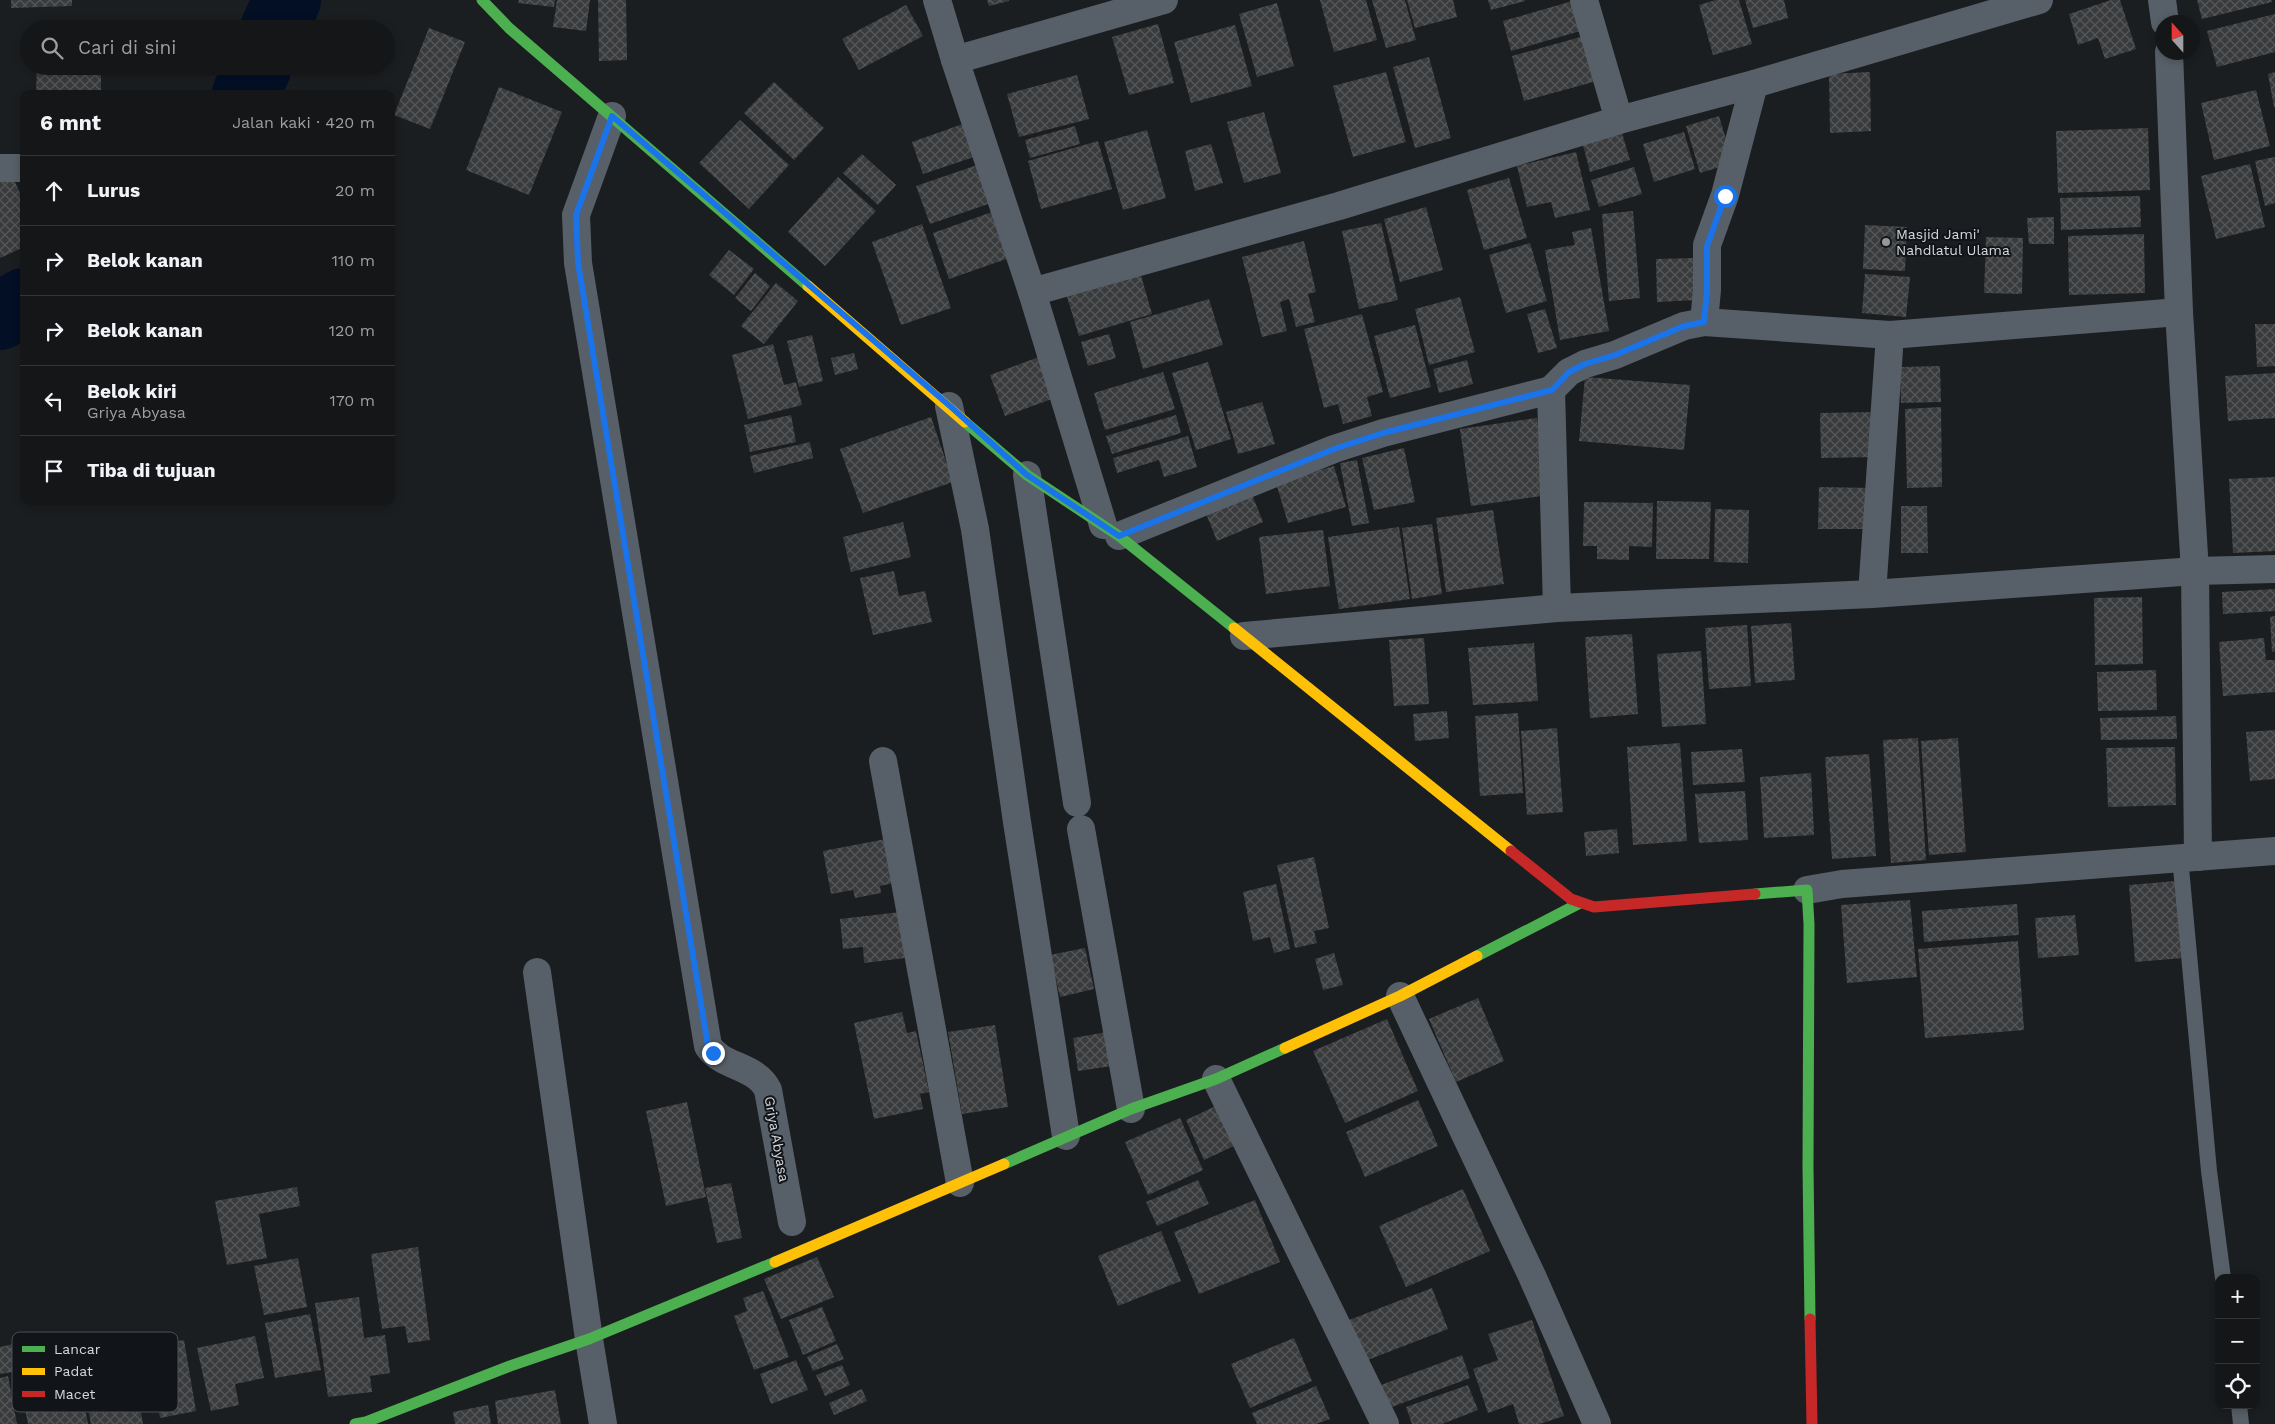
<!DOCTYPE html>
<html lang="id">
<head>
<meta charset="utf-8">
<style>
  body { margin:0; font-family:"Work Sans",sans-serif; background:#1d1f21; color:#f1f3f6 }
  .controls { position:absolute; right:15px; bottom:15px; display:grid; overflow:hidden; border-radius:10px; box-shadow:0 2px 8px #0003 }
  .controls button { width:45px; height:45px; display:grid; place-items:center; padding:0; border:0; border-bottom:1px solid #333537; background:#141618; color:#f1f3f6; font:25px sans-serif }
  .compass { position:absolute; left:2155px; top:15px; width:45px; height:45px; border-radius:50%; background:#141618; box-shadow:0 2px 8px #0003; rotate:339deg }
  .stop { position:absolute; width:15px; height:15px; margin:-11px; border:4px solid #1a73e8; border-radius:50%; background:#fff }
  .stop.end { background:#1a73e8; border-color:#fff; box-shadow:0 1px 5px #0008 }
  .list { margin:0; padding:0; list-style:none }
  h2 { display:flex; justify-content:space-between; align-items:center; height:65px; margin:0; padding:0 20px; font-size:21px }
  h2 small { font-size:16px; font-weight:400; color:#9d9fa2 }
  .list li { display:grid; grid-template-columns:32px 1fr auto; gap:15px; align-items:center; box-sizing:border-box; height:70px; padding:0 20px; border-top:1px solid #333537 }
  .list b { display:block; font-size:19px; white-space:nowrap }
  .list p { margin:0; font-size:16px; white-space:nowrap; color:#9d9fa2 }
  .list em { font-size:16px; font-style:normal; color:#9d9fa2 }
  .icon { flex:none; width:28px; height:28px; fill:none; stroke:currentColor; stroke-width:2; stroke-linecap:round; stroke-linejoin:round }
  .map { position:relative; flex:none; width:2275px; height:1424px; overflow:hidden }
  .search { position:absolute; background:#141618; box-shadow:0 2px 8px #0003; left:20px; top:20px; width:375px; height:55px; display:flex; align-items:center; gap:12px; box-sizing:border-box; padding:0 18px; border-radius:28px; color:#9d9fa2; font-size:19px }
  .panel { position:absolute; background:#141618; box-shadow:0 2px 8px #0003; left:20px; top:90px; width:375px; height:415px; border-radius:10px }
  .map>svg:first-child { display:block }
</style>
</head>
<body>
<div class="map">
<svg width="2275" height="1424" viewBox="0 0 2275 1424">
  <defs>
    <pattern id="building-cross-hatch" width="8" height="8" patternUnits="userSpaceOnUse" patternTransform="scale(1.25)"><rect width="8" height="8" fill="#393b3d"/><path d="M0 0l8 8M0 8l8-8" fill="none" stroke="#555758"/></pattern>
  </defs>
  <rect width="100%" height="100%" fill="#1b1e20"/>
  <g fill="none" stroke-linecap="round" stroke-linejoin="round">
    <g stroke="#020f25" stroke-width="68">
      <path d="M274 29 287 0"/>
      <path d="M246 94 258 66"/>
      <path d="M0 316 24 302"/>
    </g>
  </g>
  <g fill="url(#building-cross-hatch)">
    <path d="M11 0H72V6L11 8Z"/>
    <path d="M519 0H555L554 7 518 3Z"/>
    <path d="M557 0H590L586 31 553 27Z"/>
    <path d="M598 0H626L627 60 599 61Z"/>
    <path d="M987 0H1009V1L989 6Z"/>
    <path d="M1320 0H1366L1377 40 1334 52Z"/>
    <path d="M1372 0H1405L1416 40 1386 48Z"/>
    <path d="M1407 0H1453L1457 17 1415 28Z"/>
    <path d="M1488 0H1525V1L1491 10Z"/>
    <path d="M1576 0 1584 30 1511 51 1503 21Z"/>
    <path d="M1716 0H1739L1752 44 1713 55 1699 5Z"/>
    <path d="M1745 0H1784L1788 18 1753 28Z"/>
    <path d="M2111 0H2120L2136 49 2105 59 2098 38 2078 45 2069 14Z"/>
    <path d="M2197 0H2271L2272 2 2202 19Z"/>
    <path d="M1277 3 1294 66 1257 77 1239 14Z"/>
    <path d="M906 5 923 36 859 70 842 39Z"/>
    <path d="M2275 14V52L2217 67 2207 31Z"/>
    <path d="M1158 24 1174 83 1129 95 1112 37Z"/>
    <path d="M1235 25 1252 86 1191 103 1174 42Z"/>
    <path d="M429 28 465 42 430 129 394 115Z"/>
    <path d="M1591 34 1604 79 1524 101 1512 56Z"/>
    <path d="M1429 57 1451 138 1415 148 1393 67Z"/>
    <path d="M37 66H101V94H36Z"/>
    <path d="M1386 72 1406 142 1353 157 1333 86Z"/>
    <path d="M1870 72 1871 131 1830 133 1829 74Z"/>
    <path d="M2275 72V107H2274L2268 74Z"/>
    <path d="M1077 75 1089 119 1019 137 1007 94Z"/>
    <path d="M774 82 824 128 794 160 744 113Z"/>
    <path d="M499 87 562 112 529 195 466 170Z"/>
    <path d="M2256 90 2270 146 2214 160 2201 103Z"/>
    <path d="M1264 112 1281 173 1244 183 1227 122Z"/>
    <path d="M1719 116 1733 163 1700 173 1686 126Z"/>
    <path d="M740 120 789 165 749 209 699 163Z"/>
    <path d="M974 120 986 153 923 174 912 142Z"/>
    <path d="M1075 126 1080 144 1030 158 1025 140Z"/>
    <path d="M2148 128 2150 190 2058 193 2056 131Z"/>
    <path d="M1147 130 1166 198 1123 210 1104 142Z"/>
    <path d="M1684 132 1695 169 1654 182 1643 144Z"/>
    <path d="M1622 133 1630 160 1590 172 1583 145Z"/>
    <path d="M1098 141 1112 189 1041 209 1028 161Z"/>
    <path d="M1211 144 1223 183 1195 191 1185 151Z"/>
    <path d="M1576 152 1590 210 1555 218 1551 202 1527 207 1517 166Z"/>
    <path d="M862 154 896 185 878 205 843 173Z"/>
    <path d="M2275 157V203L2265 206 2255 161Z"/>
    <path d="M986 162 1000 200 930 224 916 186Z"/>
    <path d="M2250 164 2265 227 2216 239 2201 176Z"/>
    <path d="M1634 167 1642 194 1599 207 1591 180Z"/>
    <path d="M10 171 24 202V247L0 258V176Z"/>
    <path d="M838 177 876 211 825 266 788 232Z"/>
    <path d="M1509 178 1527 238 1484 250 1467 190Z"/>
    <path d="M2140 196 2141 227 2061 230 2060 198Z"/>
    <path d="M1426 207 1443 270 1400 282 1384 219Z"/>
    <path d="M1633 211 1640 298 1609 301 1602 214Z"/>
    <path d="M992 212 1009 258 949 279 933 233Z"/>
    <path d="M2054 217V244H2029L2027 218Z"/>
    <path d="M1381 223 1398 300 1359 309 1342 231Z"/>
    <path d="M922 224 951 308 901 325 872 242Z"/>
    <path d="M1865 225 1907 227 1905 271 1863 269Z"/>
    <path d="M1591 228 1609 331 1560 340 1545 250 1575 245 1572 232Z"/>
    <path d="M2144 234 2145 293 2069 295 2068 236Z"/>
    <path d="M1986 237 2023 238 2022 294 1984 293Z"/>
    <path d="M1304 241 1316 292 1308 294 1315 322 1296 327 1289 299 1280 302 1287 331 1262 337 1242 257Z"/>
    <path d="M1530 243 1547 301 1506 313 1489 255Z"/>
    <path d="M729 250 754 269 734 295 709 275Z"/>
    <path d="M1697 258V300L1657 302 1656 259Z"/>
    <path d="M1138 265 1152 314 1079 336 1064 287Z"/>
    <path d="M755 273 770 286 751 311 735 298Z"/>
    <path d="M1865 274 1910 277 1906 317 1862 313Z"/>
    <path d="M776 283 798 301 764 344 741 326Z"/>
    <path d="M1460 297 1475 352 1429 365 1415 309Z"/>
    <path d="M1209 299 1223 345 1143 369 1130 322Z"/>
    <path d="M1545 309 1557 348 1538 353 1527 314Z"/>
    <path d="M1362 314 1383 392 1367 397 1372 416 1343 424 1338 404 1324 408 1304 329Z"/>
    <path d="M2255 324H2275V366L2257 367Z"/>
    <path d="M1415 325 1431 387 1390 398 1374 336Z"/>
    <path d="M1109 334 1116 358 1088 366 1081 342Z"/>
    <path d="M812 335 823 381 799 387 787 341Z"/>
    <path d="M773 344 784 385 796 382 802 405 748 419 732 355Z"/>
    <path d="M854 353 858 369 835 375 831 358Z"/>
    <path d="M1047 354 1063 395 1005 416 990 375Z"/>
    <path d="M1467 360 1473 384 1439 393 1433 369Z"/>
    <path d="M1208 362 1231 439 1196 450 1172 373Z"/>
    <path d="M1940 366 1941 402 1901 403 1900 367Z"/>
    <path d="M1163 372 1175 409 1105 430 1094 393Z"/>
    <path d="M2275 373V418L2228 421 2225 376Z"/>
    <path d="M1585 377 1690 385 1684 450 1579 441Z"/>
    <path d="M1262 402 1275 444 1238 454 1226 412Z"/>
    <path d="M1941 407 1942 487 1907 488 1905 409Z"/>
    <path d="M1875 412 1876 457 1821 458 1820 413Z"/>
    <path d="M791 415 796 442 750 452 744 425Z"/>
    <path d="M1176 415 1181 433 1112 454 1106 436Z"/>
    <path d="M931 417 953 482 863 513 840 449Z"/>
    <path d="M1537 418 1548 495 1471 506 1460 429Z"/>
    <path d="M1188 436 1197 467 1164 477 1159 460 1117 473 1113 458Z"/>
    <path d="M810 442 813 458 754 473 750 456Z"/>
    <path d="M1404 448 1415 502 1374 510 1362 458Z"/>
    <path d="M1357 460 1369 523 1352 526 1340 463Z"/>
    <path d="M1334 466 1346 507 1288 523 1276 483Z"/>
    <path d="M2275 477V551L2233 553 2229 479Z"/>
    <path d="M1819 487 1873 488 1872 529H1818Z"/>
    <path d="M1251 492 1263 522 1217 541 1205 511Z"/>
    <path d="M1657 501 1711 502 1709 559H1656Z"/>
    <path d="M1584 502 1653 503 1652 547 1629 546V560L1597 559V546H1583Z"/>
    <path d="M1901 506H1927L1928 553H1901Z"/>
    <path d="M1715 509 1749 510 1748 563 1714 562Z"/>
    <path d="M1493 510 1504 584 1446 592 1436 518Z"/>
    <path d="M903 522 911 557 851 572 843 537Z"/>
    <path d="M1432 524 1442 594 1412 599 1402 528Z"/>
    <path d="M1399 527 1410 599 1339 609 1328 537Z"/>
    <path d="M1323 530 1330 586 1266 594 1259 537Z"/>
    <path d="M894 571 899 596 925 591 932 622 873 635 860 578Z"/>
    <path d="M2275 589V611L2223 614 2222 592Z"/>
    <path d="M2142 597 2143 664 2095 665 2094 598Z"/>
    <path d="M2275 616V651L2272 652 2270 617Z"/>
    <path d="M1791 623 1795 680 1755 683 1751 626Z"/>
    <path d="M1747 625 1751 686 1709 689 1705 628Z"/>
    <path d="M1632 634 1638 714 1590 718 1585 637Z"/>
    <path d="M1424 638 1429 704 1394 706 1389 640Z"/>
    <path d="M2264 638 2266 660H2275V692L2223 696 2219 642Z"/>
    <path d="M1534 643 1538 701 1473 705 1468 648Z"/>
    <path d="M1701 651 1706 724 1662 727 1657 654Z"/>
    <path d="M2156 670 2157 710 2098 711 2097 672Z"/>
    <path d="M1447 711 1449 738 1415 741 1413 714Z"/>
    <path d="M1518 713 1523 793 1480 796 1475 716Z"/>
    <path d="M2176 716 2177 739 2101 740 2100 718Z"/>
    <path d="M1557 728 1563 812 1527 815 1521 731Z"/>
    <path d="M2275 730V779L2250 781 2246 732Z"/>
    <path d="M1918 738 1926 860 1891 863 1883 740Z"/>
    <path d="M1958 738 1966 852 1929 855 1921 741Z"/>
    <path d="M1680 743 1687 841 1633 845 1627 747Z"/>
    <path d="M2175 747 2176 805 2108 807 2106 748Z"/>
    <path d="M1742 749 1745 782 1693 785 1691 752Z"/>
    <path d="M1869 754 1876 856 1832 859 1825 757Z"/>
    <path d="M1811 773 1814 835 1764 838 1760 777Z"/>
    <path d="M1745 791 1748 840 1699 843 1695 794Z"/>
    <path d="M1617 829 1619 853 1586 856 1584 832Z"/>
    <path d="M886 839 894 883 880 886 881 893 855 898 853 890 831 894 823 851Z"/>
    <path d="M1314 857 1329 928 1314 931 1317 943 1295 948 1277 865Z"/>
    <path d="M2176 881 2183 958 2135 962 2129 885Z"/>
    <path d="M1276 884 1290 949 1274 953 1270 937 1253 941 1243 892Z"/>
    <path d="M1910 900 1917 977 1847 983 1841 905Z"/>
    <path d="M2017 904 2019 935 1924 942 1922 911Z"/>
    <path d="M900 912 905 958 864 963 863 947 843 949 840 919Z"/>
    <path d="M2075 915 2079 955 2038 958 2035 918Z"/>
    <path d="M2018 941 2024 1030 1925 1038 1918 949Z"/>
    <path d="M1085 948 1094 989 1060 997 1050 955Z"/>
    <path d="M1334 953 1343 985 1323 990 1315 959Z"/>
    <path d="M1478 998 1504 1061 1456 1082 1429 1019Z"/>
    <path d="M902 1012 907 1033 916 1031 929 1092 920 1094 923 1109 874 1119 854 1023Z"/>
    <path d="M1387 1019 1418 1091 1345 1123 1313 1051Z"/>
    <path d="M995 1025 1008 1107 962 1114 948 1032Z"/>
    <path d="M1107 1032 1112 1066 1078 1071 1073 1038Z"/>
    <path d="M1418 1100 1438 1146 1365 1177 1346 1132Z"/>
    <path d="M687 1102 706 1197 666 1206 646 1111Z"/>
    <path d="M1218 1105 1236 1145 1204 1160 1186 1120Z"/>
    <path d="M1180 1118 1203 1170 1148 1195 1125 1142Z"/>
    <path d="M1198 1180 1209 1204 1157 1226 1146 1202Z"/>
    <path d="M731 1183 742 1238 717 1243 705 1188Z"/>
    <path d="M297 1187 300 1206 259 1214 267 1258 227 1265 215 1201Z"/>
    <path d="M1463 1189 1490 1251 1406 1287 1379 1226Z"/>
    <path d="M1255 1200 1280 1262 1199 1294 1174 1232Z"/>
    <path d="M1161 1231 1181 1281 1118 1306 1098 1256Z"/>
    <path d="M418 1247 430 1340 408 1343 405 1326 382 1329 371 1254Z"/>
    <path d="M817 1257 834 1297 781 1319 764 1279Z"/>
    <path d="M298 1258 307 1307 264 1315 254 1266Z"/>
    <path d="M1432 1288 1448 1329 1365 1361 1349 1320Z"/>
    <path d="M763 1291 789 1357 754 1370 734 1316 747 1311 743 1298Z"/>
    <path d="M359 1297 364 1338 385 1335 390 1373 370 1376 372 1392 328 1397 315 1303Z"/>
    <path d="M822 1307 836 1341 803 1355 789 1320Z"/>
    <path d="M310 1314 321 1370 275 1378 265 1323Z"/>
    <path d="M1532 1320 1564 1416 1540 1424H1519L1513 1404 1488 1413 1473 1369 1498 1360 1488 1334Z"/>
    <path d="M255 1336 264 1378 235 1384 239 1405 211 1411 197 1348Z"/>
    <path d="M1294 1338 1312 1381 1250 1408 1231 1364Z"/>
    <path d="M184 1340 196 1411 160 1418 148 1347Z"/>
    <path d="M13 1344 19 1371 0 1374V1347Z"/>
    <path d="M837 1344 844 1359 813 1371 807 1357Z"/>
    <path d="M1462 1355 1470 1378 1389 1408 1381 1385Z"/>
    <path d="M131 1357 143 1424H91L80 1367Z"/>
    <path d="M796 1360 808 1390 771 1404 760 1374Z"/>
    <path d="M842 1365 850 1385 825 1396 816 1375Z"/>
    <path d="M78 1372 88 1424H28L20 1383Z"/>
    <path d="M8 1376 17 1424H0V1378Z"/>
    <path d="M1468 1385 1478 1410 1442 1424H1412L1406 1407Z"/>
    <path d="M1316 1386 1330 1419 1316 1424H1257L1252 1413Z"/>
    <path d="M862 1389 867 1401 834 1415 829 1403Z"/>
    <path d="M555 1390 561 1424H498L495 1401Z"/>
    <path d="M488 1405 491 1424H455L453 1412Z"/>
  </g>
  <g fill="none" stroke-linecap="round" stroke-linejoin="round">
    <g stroke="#575f68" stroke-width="16">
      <path d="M2180 857 2209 1171 2223 1278"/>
      <path d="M2239 1405 2241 1424"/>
    </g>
    <g stroke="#575f68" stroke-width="28">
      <path d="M937 0 955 60 1032 292 1103 525"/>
      <path d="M1584 0 1619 120"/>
      <path d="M2162 0 2165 22"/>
      <path d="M2169 52 2179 312 2195 571 2198 857"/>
      <path d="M955 60 1164 0"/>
      <path d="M612 116 576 215 578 263 708 1046C723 1068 756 1065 768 1090L792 1222"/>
      <path d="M0 168H24"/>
      <path d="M1032 292 1339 206 1619 120 1754 84 2039 0"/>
      <path d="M1704 322 1890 335"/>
      <path d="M949 406 975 529 1017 822 1066 1136"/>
      <path d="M1027 475 1077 803"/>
      <path d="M1119 536 1334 449 1383 433 1551 390"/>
      <path d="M1872 594 1890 335 2179 312"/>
      <path d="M1557 608 1551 390 1569 372 1585 364 1615 355 1684 326 1704 322 1707 290V245L1725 195 1754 84"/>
      <path d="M1244 636 1557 608 1872 594 2195 571 2275 569"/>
      <path d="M883 761 960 1183"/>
      <path d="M1081 829 1131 1109"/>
      <path d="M1807 890 1842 884 2275 851"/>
      <path d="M537 972 589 1339 603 1424"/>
      <path d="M1400 996 1532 1276 1597 1424"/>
      <path d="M1216 1079 1385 1424"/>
    </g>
    <g stroke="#4caf50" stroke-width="11">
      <path d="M482 0 509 28 808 286"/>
      <path d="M965 422 1027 475 1119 536 1234 628"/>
      <path d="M1755 894 1807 890 1809 924 1808 1167 1810 1319"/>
      <path d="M1477 956 1580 903"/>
      <path d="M1004 1164 1131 1109 1216 1079 1285 1048"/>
      <path d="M355 1424 366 1422 510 1366 589 1339 775 1262"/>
    </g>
    <g stroke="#ffc107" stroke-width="11">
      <path d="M808 286 965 422"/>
      <path d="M1234 628 1511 851"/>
      <path d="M1285 1048 1400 996 1477 956"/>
      <path d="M775 1262 1004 1164"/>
    </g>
    <g stroke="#c62828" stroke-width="11">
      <path d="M1511 851 1571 899 1594 907 1755 894"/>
      <path d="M1810 1319 1812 1424"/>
    </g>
  </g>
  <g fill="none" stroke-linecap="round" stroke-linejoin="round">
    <path stroke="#1a73e8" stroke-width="6" d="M713 1053 708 1046 578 263 576 215 612 116 950 406 1027 475 1119 536 1334 449 1383 433 1552 390 1569 372 1585 364 1615 355 1684 326 1704 322 1707 290V246L1725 196"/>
  </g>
  <circle fill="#95989a" stroke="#111418" stroke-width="2" cx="1886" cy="242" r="5"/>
  <g text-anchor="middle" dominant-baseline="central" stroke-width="4" stroke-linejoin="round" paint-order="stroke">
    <g font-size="14" fill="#d6d9db" stroke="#111418" text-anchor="start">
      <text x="1896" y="234">Masjid Jami'<tspan x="1896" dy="16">Nahdlatul Ulama</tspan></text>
    </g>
    <g font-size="14" fill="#d6d9db" stroke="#111418">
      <text transform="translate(777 1139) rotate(80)">Griya Abyasa</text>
    </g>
  </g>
  <rect x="12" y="1332" width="166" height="80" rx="8" fill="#111418" stroke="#4c4f52" stroke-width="1"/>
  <rect x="22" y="1346" width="23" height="6" fill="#4caf50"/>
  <rect x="22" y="1368" width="23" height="7" fill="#ffc107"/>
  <rect x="22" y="1391" width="23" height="6" fill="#c62828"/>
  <g font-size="14" fill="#d6d9db">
    <text x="54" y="1354">Lancar</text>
    <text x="54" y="1376">Padat</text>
    <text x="54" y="1399">Macet</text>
  </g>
</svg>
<div class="controls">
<button>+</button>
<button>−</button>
<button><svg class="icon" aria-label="locate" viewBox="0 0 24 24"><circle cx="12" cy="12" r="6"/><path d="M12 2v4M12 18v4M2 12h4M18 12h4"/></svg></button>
</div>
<svg class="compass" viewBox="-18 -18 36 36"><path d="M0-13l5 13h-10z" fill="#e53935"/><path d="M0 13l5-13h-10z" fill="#9d9fa2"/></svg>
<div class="stop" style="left:1725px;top:196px"></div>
<div class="stop end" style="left:713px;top:1053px"></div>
<div class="search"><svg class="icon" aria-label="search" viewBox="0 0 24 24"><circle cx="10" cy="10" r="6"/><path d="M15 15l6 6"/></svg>Cari di sini</div>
<section class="panel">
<h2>6 mnt<small>Jalan kaki · 420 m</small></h2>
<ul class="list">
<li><svg class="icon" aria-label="ahead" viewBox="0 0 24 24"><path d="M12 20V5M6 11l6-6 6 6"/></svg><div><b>Lurus</b></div><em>20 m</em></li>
<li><svg class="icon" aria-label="right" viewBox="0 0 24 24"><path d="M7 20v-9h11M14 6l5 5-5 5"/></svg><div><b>Belok kanan</b></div><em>110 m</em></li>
<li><svg class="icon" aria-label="right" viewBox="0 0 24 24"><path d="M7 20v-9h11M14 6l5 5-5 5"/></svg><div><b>Belok kanan</b></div><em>120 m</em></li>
<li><svg class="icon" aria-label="left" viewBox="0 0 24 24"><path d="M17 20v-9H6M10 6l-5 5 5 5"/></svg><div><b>Belok kiri</b><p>Griya Abyasa</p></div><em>170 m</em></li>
<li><svg class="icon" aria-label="arrive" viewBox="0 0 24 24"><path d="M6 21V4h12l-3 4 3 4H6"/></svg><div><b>Tiba di tujuan</b></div></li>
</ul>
</section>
</div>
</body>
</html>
